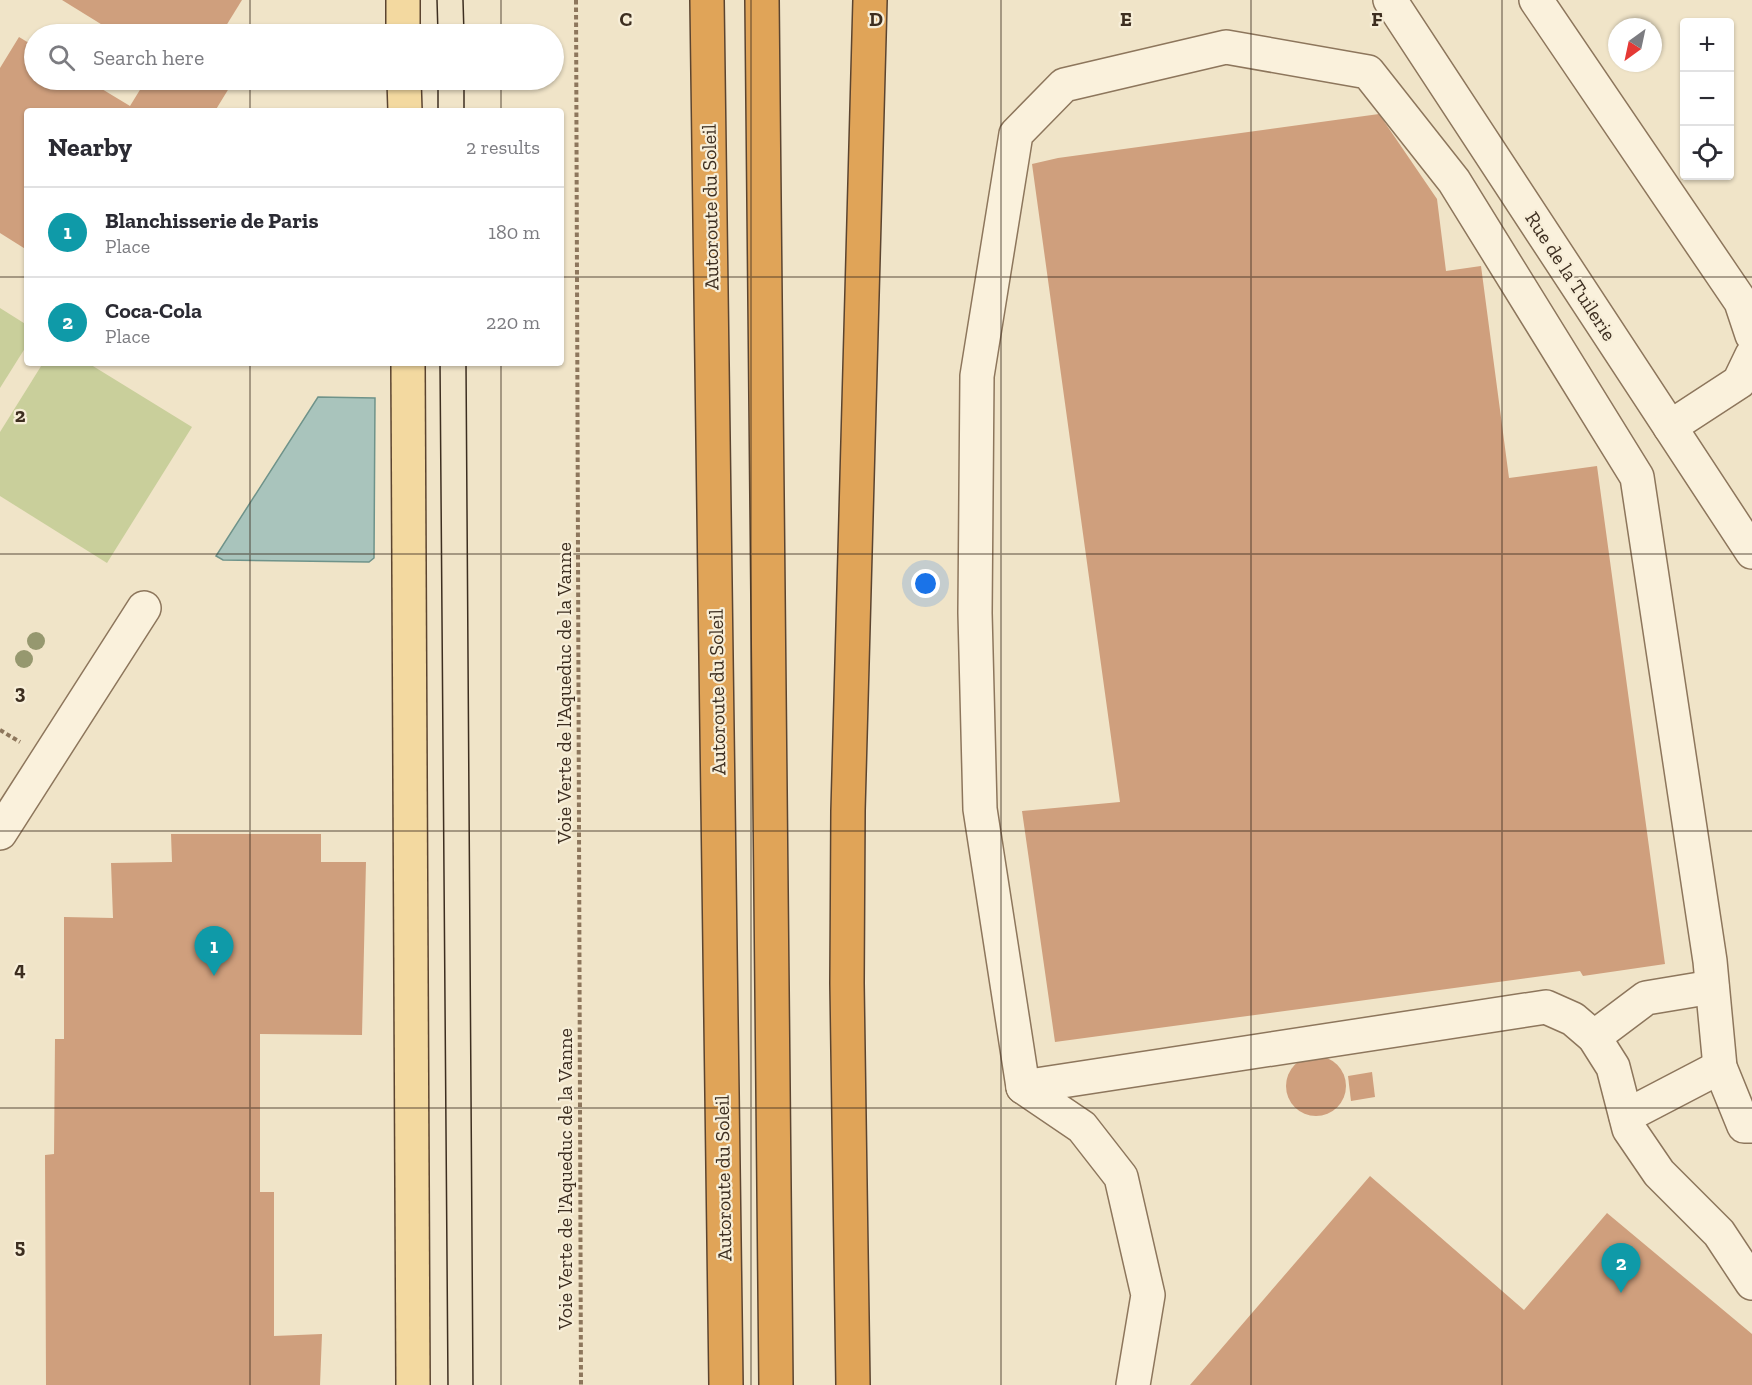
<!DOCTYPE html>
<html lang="en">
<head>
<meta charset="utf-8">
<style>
  body { margin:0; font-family:"Zilla Slab",serif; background:#f7f7f7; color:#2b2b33 }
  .controls { position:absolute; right:18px; top:18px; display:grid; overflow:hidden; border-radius:6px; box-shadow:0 2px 4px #0004 }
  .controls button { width:54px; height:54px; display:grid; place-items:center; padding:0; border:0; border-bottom:2px solid #e1e1e2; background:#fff; color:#2b2b33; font:30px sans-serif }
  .compass { position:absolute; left:1608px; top:18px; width:54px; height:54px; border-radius:50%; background:#fff; box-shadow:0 2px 4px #0004; rotate:213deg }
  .you { position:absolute; left:926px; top:584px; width:21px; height:21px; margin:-15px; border:4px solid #fff; border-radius:50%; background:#1a73e8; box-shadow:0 0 0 9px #1a73e833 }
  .badge { display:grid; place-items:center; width:39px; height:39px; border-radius:50%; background:#d93025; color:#fff; font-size:20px; font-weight:700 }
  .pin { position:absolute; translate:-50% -50px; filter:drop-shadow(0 2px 3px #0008) }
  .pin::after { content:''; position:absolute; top:32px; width:21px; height:18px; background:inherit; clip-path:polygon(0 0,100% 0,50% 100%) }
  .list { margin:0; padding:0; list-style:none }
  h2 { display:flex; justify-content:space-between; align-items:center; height:78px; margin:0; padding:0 24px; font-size:26px }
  h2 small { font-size:20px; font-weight:400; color:#7c7c81 }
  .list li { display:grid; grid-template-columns:39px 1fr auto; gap:18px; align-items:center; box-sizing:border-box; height:90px; padding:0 24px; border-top:2px solid #e1e1e2 }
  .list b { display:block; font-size:22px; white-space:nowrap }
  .list p { margin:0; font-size:20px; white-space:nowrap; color:#7c7c81 }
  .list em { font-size:20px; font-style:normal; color:#7c7c81 }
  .icon { flex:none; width:33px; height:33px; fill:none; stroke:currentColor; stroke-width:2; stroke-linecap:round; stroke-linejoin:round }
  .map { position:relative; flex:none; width:1752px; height:1385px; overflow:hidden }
  .search { position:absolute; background:#fff; box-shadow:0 2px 4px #0004; left:24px; top:24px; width:540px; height:66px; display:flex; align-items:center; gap:15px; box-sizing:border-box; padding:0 21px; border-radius:33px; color:#7c7c81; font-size:22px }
  .panel { position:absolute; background:#fff; box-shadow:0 2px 4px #0004; left:24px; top:108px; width:540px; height:258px; border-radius:6px }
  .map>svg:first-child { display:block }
</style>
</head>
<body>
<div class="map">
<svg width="1752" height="1385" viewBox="0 0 1752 1385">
  <rect width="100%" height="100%" fill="#f0e4c8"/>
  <g fill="#c9cf9b">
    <path d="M0 308 27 325V345L0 388Z"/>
    <path d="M43 363H88L192 427 107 563 0 496V432Z"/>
  </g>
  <path fill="#a9c4bc" stroke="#6f938a" stroke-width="1.5" d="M318 397 375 398 374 558 369 562 223 560 216 556Z"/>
  <g fill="#cf9f7d">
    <path d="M62 0H242L221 34H117Z"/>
    <path d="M19 37 34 46V80H87L130 106 146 80H234L215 111H27V250L0 233V68Z"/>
    <path d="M1379 114 1437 199 1446 271 1481 266 1509 478 1597 466 1665 964 1583 976 1580 971 1055 1042 1022 811 1120 802 1032 164 1058 158Z"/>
    <path d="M171 834H321V862H366L362 1035 260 1034V1192H274V1336L322 1334 320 1385H46L45 1155 54 1154 55 1039H64V917L113 918 111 863 172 862Z"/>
    <circle cx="1316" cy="1086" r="30"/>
    <path d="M1372 1072 1375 1097 1351 1101 1348 1076Z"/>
    <path d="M1370 1176 1524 1310 1607 1213 1752 1334V1385H1190Z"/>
  </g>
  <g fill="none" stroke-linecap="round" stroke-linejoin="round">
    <defs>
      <g id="minor">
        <path d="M1390 0 1752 552"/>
        <path d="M1536 0 1741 302 1752 335"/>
        <path d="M1670 427 1739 382 1752 355"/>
        <path d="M0 833 144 608"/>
        <path d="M1594 1037 1646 998 1712 987"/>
        <path d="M1023 1087 1546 1007 1573 1019 1594 1037 1613 1067 1629 1129 1659 1173 1719 1233 1752 1283"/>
        <path d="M1626 1116 1720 1067"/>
        <path d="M1133 1385 1148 1295 1121 1177 1082 1127 1023 1087 980 809 975 613 977 376 1016 134 1064 85 1226 47 1368 72 1454 181 1637 477 1710 961 1720 1067 1744 1126H1752"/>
      </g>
      <g id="major">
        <path d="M403 0V34"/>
        <path d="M404 80 405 111"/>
        <path d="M408 363 413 1385"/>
      </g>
      <g id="highway">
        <path d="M707 0 726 1385"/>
        <path d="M762 0 776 1385"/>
        <path d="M853 1385 847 983 848 811 870 0"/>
      </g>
    </defs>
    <use href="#minor" stroke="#8d765c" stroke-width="36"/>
    <use href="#major" stroke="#5b4430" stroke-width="36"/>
    <use href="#highway" stroke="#5b4430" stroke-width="36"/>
    <g stroke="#8d765c" stroke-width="4" stroke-dasharray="4.5 3" stroke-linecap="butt">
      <path d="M576 0 581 1385"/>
      <path d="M0 730 20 742"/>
    </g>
    <use href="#minor" stroke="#faf1dc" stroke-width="33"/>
    <use href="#major" stroke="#f3d9a0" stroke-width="33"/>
    <use href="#highway" stroke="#e0a458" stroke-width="33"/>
    <g stroke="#3d2e20" stroke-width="1.5">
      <path d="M437 0 438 34"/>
      <path d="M463 0 464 34"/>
      <path d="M438 80V111"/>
      <path d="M464 80V111"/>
      <path d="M440 363 448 1385"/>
      <path d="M466 363 473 1385"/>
    </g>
  </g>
  <g fill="#96986f">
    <circle cx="36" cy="641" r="9"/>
    <circle cx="24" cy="659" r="9"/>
  </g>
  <path fill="none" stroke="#3d2e20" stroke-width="1.5" stroke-opacity="0.55" d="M250 0V34M501 0V34M751 0V1385M1001 0V1385M1251 0V1385M1502 0V1385M250 80V111M501 80V111M0 277H27M561 277H1752M250 363V1385M501 363V1385M0 554H1752M0 831H1752M0 1108H1752"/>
  <g text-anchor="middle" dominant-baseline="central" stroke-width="4.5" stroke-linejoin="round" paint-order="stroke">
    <g font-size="20" fill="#3d2e20" stroke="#f7eed8">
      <text transform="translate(710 207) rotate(-91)">Autoroute du Soleil</text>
      <text transform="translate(1571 276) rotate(57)">Rue de la Tuilerie</text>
      <text transform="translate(717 692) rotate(-91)">Autoroute du Soleil</text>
      <text transform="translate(564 693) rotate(-90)">Voie Verte de l'Aqueduc de la Vanne</text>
      <text transform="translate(723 1178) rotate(-91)">Autoroute du Soleil</text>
      <text transform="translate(565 1179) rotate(-90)">Voie Verte de l'Aqueduc de la Vanne</text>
    </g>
  </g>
  <g font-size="20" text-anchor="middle" font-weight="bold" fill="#3d2e20" stroke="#f7eed8" stroke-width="4.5" stroke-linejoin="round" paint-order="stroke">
    <text x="626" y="26">C</text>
    <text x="876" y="26">D</text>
    <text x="1126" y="26">E</text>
    <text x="1377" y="26">F</text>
    <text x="20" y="422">2</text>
    <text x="20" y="699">3</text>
    <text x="20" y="976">4</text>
    <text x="20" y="1253">5</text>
  </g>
</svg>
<div class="controls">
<button>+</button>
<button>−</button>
<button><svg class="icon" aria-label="locate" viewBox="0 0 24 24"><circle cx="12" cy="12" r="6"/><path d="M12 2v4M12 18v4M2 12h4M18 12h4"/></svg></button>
</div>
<svg class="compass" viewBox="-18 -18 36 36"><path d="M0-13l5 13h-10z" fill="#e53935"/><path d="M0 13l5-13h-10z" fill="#7c7c81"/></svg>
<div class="you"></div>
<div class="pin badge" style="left:214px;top:976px;background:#0f9aa8">1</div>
<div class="pin badge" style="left:1621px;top:1293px;background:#0f9aa8">2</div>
<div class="search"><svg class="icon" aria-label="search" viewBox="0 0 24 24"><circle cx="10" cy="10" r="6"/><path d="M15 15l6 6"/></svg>Search here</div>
<section class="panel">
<h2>Nearby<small>2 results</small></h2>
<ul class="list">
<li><span class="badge" style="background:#0f9aa8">1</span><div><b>Blanchisserie de Paris</b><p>Place</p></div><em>180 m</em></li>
<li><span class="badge" style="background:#0f9aa8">2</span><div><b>Coca-Cola</b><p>Place</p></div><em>220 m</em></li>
</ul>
</section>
</div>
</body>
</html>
